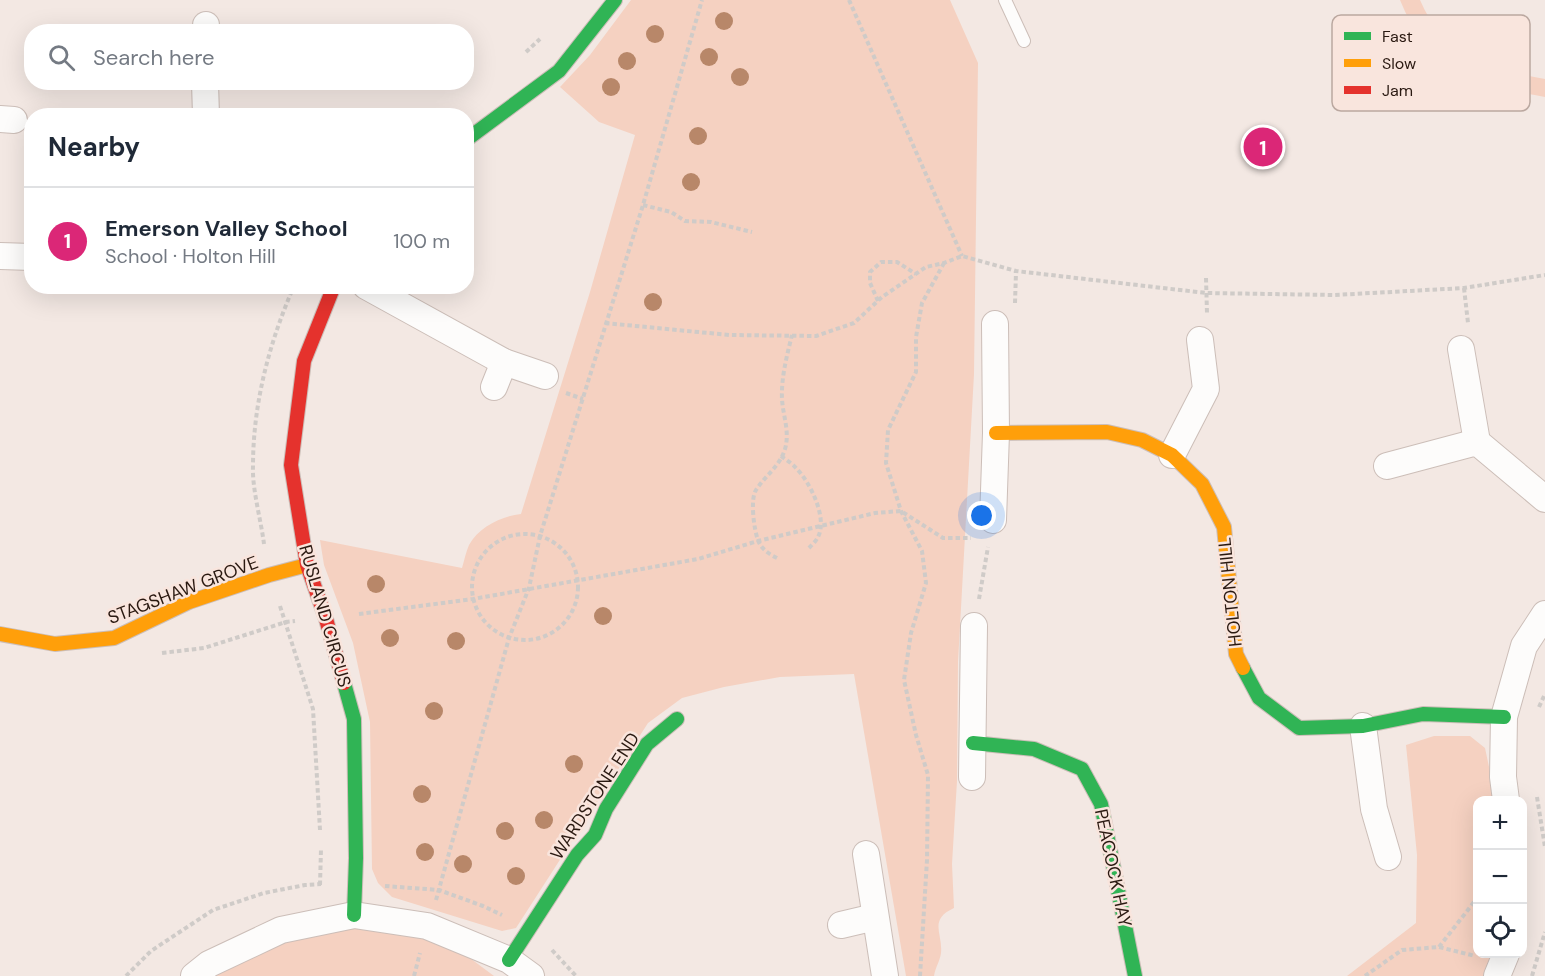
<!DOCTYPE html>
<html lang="en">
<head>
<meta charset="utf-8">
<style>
  body { margin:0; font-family:"DM Sans",sans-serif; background:#f6f6f7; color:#1f2937 }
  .controls { position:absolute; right:18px; bottom:18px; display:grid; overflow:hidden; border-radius:12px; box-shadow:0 6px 24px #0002 }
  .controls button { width:54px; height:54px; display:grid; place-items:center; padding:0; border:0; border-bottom:2px solid #e0e1e3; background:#fff; color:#1f2937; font:30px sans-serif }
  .you { position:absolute; left:982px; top:516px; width:21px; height:21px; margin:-15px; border:4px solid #fff; border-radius:50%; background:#1a73e8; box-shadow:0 0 0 9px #1a73e833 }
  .badge { display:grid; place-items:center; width:39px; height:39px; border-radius:50%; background:#db2777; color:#fff; font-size:20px; font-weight:700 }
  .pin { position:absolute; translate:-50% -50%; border:3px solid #fff; box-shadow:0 2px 6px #0006 }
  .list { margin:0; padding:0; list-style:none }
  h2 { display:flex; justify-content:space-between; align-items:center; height:78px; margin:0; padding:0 24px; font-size:26px }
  h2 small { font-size:20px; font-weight:400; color:#747a83 }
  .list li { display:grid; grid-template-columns:39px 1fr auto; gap:18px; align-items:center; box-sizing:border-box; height:108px; padding:0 24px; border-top:2px solid #e0e1e3 }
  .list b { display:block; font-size:22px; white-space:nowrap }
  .list p { margin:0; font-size:20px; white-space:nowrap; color:#747a83 }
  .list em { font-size:20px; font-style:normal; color:#747a83 }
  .icon { flex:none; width:33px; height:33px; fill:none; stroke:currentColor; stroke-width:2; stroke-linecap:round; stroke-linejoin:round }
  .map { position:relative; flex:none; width:1545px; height:976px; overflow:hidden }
  .search { position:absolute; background:#fff; box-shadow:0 6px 24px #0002; left:24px; top:24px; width:450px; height:66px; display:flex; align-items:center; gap:15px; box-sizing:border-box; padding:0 21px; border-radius:24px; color:#747a83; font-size:22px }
  .panel { position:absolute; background:#fff; box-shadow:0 6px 24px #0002; left:24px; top:108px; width:450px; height:186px; border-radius:24px }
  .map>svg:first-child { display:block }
</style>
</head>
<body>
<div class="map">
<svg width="1545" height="976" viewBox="0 0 1545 976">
  <rect width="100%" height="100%" fill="#f3e8e3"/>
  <g fill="#f5d1c1">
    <path d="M631 0H950L978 63 974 374 958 662 957 781 952 864 954 908C928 920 943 933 941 953 940 961 935 968 934 976H906L854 674 780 677 724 687 682 698 648 723 516 928 502 931 392 897 378 883 372 869 370 722 353 643 324 565 320 540 462 568C464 561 466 552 469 545 479 527 502 516 521 514L590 292 635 135 599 122 560 87 590 55Z"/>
    <path d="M1400 0H1420C1446 60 1487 68 1545 79V97C1519 92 1488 89 1463 78 1432 63 1413 31 1400 0Z"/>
    <path d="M1434 736H1470L1485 748 1496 800H1478V954H1495L1485 976H1347L1416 923 1417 855 1406 745Z"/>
    <path d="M427 926 494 976H215L281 930Z"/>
  </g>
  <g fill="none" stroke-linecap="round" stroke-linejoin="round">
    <defs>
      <path id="lane" d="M1005 0 1024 41"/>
      <g id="street">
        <path d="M206 32V25"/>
        <path d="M205 82 206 116"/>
        <path d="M0 119 14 120"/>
        <path d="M0 256 32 257"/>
        <path d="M366 286 504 362 545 376"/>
        <path d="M1461 349 1477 442"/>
        <path d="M494 387 504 362"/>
        <path d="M1172 455 1206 389 1200 340"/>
        <path d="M1387 466 1477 442 1545 499"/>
        <path d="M993 520 996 433 995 324"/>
        <path d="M1363 726 1374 809 1388 857"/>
        <path d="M972 777 974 626"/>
        <path d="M1506 800 1503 777 1504 717 1524 646 1545 614"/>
        <path d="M866 854 885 976"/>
        <path d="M841 925 875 917"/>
        <path d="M194 976 209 964 281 930 354 915 427 926 509 960 531 976"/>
        <path d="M1497 976 1506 954"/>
      </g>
      <g id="fast">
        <path d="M466 140 559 71 615 0"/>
        <path d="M1243 668 1259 698 1299 728 1363 726 1423 714 1504 717"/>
        <path d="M344 683 354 719 356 858 354 915"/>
        <path d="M973 743 1034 749 1082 769 1101 804 1135 976"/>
        <path d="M509 960 577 855 595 835 606 809 647 744 677 719"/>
      </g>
      <g id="slow">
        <path d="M996 433 1107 432 1142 440 1172 455 1202 484 1224 527 1236 654 1243 668"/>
        <path d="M0 634 55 644 114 638 189 602 269 575 307 565"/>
      </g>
      <path id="jam" d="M334 286 304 361 291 465 307 565 326 619 344 683"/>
    </defs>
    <use href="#lane" stroke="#ccbeb8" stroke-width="14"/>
    <use href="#street" stroke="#ccbeb8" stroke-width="28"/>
    <use href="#fast" stroke="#ccbeb8" stroke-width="16"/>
    <use href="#slow" stroke="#ccbeb8" stroke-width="16"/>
    <use href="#jam" stroke="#ccbeb8" stroke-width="16"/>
    <g stroke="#cfcbc8" stroke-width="4" stroke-dasharray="4.5 3" stroke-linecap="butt">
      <path d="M849 0 962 256"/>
      <path d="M526 52 540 39"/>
      <path d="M643 205 671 212 685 221 711 222 752 232"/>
      <path d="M1206 278 1207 313"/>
      <path d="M1464 288 1468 323"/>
      <path d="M878 301 870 283V272L881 262H897L916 274"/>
      <path d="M1015 303 1016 272"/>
      <path d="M605 323 729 335 816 336 854 323 882 297 926 267 944 263 962 256 1016 271 1206 293 1335 295 1464 288 1545 275"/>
      <path d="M566 393 583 399"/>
      <path d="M781 456C786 460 792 463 796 468 810 482 828 518 818 537 816 541 812 545 809 548"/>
      <circle cx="525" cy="587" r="53"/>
      <path d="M264 544C261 520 252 489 253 466 253 404 269 343 294 286"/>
      <path d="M777 558C769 554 761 549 758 540 754 530 750 499 756 490 765 476 780 466 785 449 790 432 783 416 782 399 781 378 787 355 792 335"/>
      <path d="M979 599 988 547"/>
      <path d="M280 606 313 709 320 830"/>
      <path d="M359 614 473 599 698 559 758 541 875 513 901 511 943 538H971"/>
      <path d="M162 653 204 648 286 622 295 621"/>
      <path d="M1539 707 1545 694"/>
      <path d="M1537 797 1545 847"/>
      <path d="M320 885 321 849"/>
      <path d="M385 886 439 890 483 906 502 915"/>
      <path d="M436 900 509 638 529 588 540 536 643 205 702 0"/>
      <path d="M1439 947 1478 897"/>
      <path d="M552 950 576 976"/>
      <path d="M126 976 151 951 213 910 264 893 305 885 321 884"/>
      <path d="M414 976 420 953"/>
      <path d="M920 976 927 860 928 775 916 735 904 680 911 633 926 583 922 551 901 511 886 463 888 430 916 372V337L922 303 944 263"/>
      <path d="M1365 976 1402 950 1439 947 1475 956"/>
      <path d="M1532 976 1545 932"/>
    </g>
    <use href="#lane" stroke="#fdfcfb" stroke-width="12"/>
    <use href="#street" stroke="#fdfcfb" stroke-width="26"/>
    <use href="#fast" stroke="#30b455" stroke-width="14"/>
    <use href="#slow" stroke="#ff9f0a" stroke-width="14"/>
    <use href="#jam" stroke="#e5322d" stroke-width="14"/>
  </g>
  <g fill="#b88769">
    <circle cx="724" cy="21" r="9"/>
    <circle cx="655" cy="34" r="9"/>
    <circle cx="709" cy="57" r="9"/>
    <circle cx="627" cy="61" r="9"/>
    <circle cx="740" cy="77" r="9"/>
    <circle cx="611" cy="87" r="9"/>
    <circle cx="698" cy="136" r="9"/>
    <circle cx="691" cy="182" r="9"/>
    <circle cx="653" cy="302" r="9"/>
    <circle cx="376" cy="584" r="9"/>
    <circle cx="603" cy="616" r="9"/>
    <circle cx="390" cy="638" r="9"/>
    <circle cx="456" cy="641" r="9"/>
    <circle cx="434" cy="711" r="9"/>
    <circle cx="574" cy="764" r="9"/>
    <circle cx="422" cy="794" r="9"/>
    <circle cx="544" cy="820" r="9"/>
    <circle cx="505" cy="831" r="9"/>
    <circle cx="425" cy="852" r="9"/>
    <circle cx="463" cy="864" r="9"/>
    <circle cx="516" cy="876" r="9"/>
  </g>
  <g text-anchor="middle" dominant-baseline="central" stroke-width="5" stroke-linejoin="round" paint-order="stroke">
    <g font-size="18" fill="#2a1911" stroke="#f9e5dd">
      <text transform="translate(183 590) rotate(-21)">STAGSHAW GROVE</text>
      <text transform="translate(1230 592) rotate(-96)">HOLTON HILL</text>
      <text transform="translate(325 616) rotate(74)">RUSLAND CIRCUS</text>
      <text transform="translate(595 796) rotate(-57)">WARDSTONE END</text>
      <text transform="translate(1113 868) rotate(78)">PEACOCK HAY</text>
    </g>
  </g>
  <rect x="1332" y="15" width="198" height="96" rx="9" fill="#f9e5dd" stroke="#bba8a0" stroke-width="1.5"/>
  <rect x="1344" y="32" width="27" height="8" fill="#30b455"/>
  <rect x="1344" y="59" width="27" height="8" fill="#ff9f0a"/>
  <rect x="1344" y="86" width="27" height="8" fill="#e5322d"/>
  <g font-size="16" fill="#2a1911">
    <text x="1382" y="42">Fast</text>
    <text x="1382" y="69">Slow</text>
    <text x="1382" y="96">Jam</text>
  </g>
</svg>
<div class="controls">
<button>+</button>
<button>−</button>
<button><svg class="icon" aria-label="locate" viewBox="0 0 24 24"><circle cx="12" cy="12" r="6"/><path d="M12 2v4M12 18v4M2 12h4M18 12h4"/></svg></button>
</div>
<div class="you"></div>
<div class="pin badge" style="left:1263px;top:147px">1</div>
<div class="search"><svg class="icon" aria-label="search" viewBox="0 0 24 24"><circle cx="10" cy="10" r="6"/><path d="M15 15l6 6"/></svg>Search here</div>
<section class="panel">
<h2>Nearby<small></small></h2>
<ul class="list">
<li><span class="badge">1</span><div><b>Emerson Valley School</b><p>School · Holton Hill</p></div><em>100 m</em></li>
</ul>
</section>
</div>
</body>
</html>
